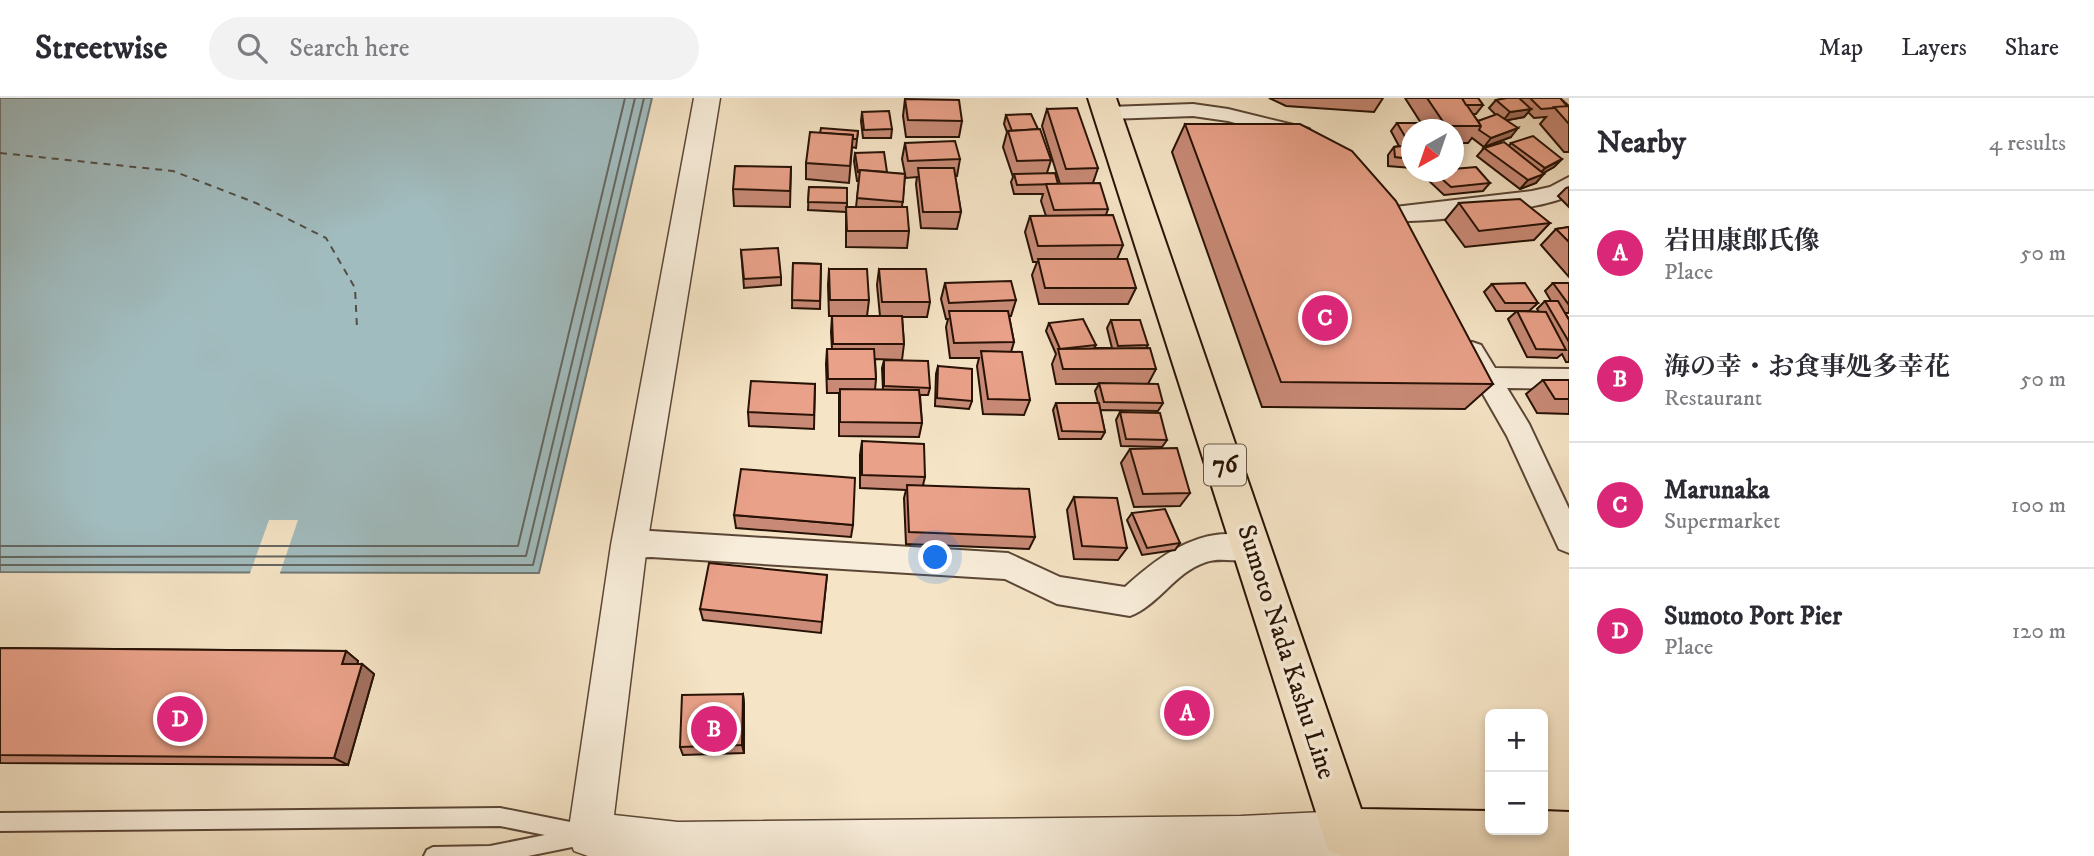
<!DOCTYPE html>
<html lang="en">
<head>
<meta charset="utf-8">
<style>
  body { margin:0; font-family:"IM FELL DW Pica","Noto Serif JP",serif; background:#f2f2f3; color:#2b2b33 }
  .controls { position:absolute; right:21px; bottom:21px; display:grid; overflow:hidden; border-radius:10px; box-shadow:0 4px 10px #0003 }
  .controls button { width:63px; height:63px; display:grid; place-items:center; padding:0; border:0; border-bottom:2px solid #e1e1e2; background:#fff; color:#2b2b33; font:35px sans-serif }
  .compass { position:absolute; left:1401px; top:21px; width:63px; height:63px; border-radius:50%; background:#fff; box-shadow:0 4px 10px #0003; rotate:220deg }
  .you { position:absolute; left:936px; top:460px; width:24px; height:24px; margin:-18px; border:5px solid #fff; border-radius:50%; background:#1a73e8; box-shadow:0 0 0 10px #1a73e833 }
  .badge { display:grid; place-items:center; width:46px; height:46px; border-radius:50%; background:#db2777; color:#fff; font-size:23px; font-weight:700 }
  .pin { position:absolute; translate:-50% -50%; border:4px solid #fff; box-shadow:0 2px 7px #0006 }
  .list { margin:0; padding:0; list-style:none }
  h2 { display:flex; justify-content:space-between; align-items:center; height:91px; margin:0; padding:0 28px; font-size:30px }
  h2 small { font-size:23px; font-weight:400; color:#7c7c81 }
  .list li { display:grid; grid-template-columns:46px 1fr auto; gap:21px; align-items:center; box-sizing:border-box; height:126px; padding:0 28px; border-top:2px solid #e1e1e2 }
  .list b { display:block; font-size:26px; white-space:nowrap }
  .list p { margin:0; font-size:23px; white-space:nowrap; color:#7c7c81 }
  .list em { font-size:23px; font-style:normal; color:#7c7c81 }
  .icon { flex:none; width:38px; height:38px; fill:none; stroke:currentColor; stroke-width:2; stroke-linecap:round; stroke-linejoin:round }
  .map { position:relative; flex:none; width:1569px; height:758px; overflow:hidden }
  header { display:flex; align-items:center; gap:42px; box-sizing:border-box; height:98px; padding:0 35px; background:#fff; border-bottom:2px solid #e1e1e2 }
  header strong { font-size:33px }
  nav { display:flex; gap:38px; margin-inline-start:auto; font-size:24px }
  .search { width:490px; height:63px; background:#f2f2f3; display:flex; align-items:center; gap:18px; box-sizing:border-box; padding:0 24px; border-radius:38px; color:#7c7c81; font-size:26px }
  main { display:flex }
  aside { flex:1; background:#fff }
  .map>svg:first-child { display:block }
</style>
</head>
<body>
<header>
<strong>Streetwise</strong>
<div class="search"><svg class="icon" aria-label="search" viewBox="0 0 24 24"><circle cx="10" cy="10" r="6"/><path d="M15 15l6 6"/></svg>Search here</div>
<nav><a>Map</a><a>Layers</a><a>Share</a></nav>
</header>
<main>
<div class="map">
<svg width="1569" height="758" viewBox="0 0 1569 758">
  <rect width="100%" height="100%" fill="#f5e4c6"/>
  <filter id="stains"><feTurbulence type="fractalNoise" baseFrequency=".00286" numOctaves="4"/><feColorMatrix values="0 0 0 0 .2 0 0 0 0 .09 0 0 0 0 .02 0 0 0 .5 -.17"/></filter>
  <radialGradient id="worn" r=".72"><stop offset=".6" stop-color="#630" stop-opacity="0"/><stop offset="1" stop-color="#630" stop-opacity=".3"/></radialGradient>
  <path fill="#a1bcbf" stroke="#717875" stroke-width="2" d="M0 0H652L539 475 0 474Z"/>
  <path fill="#f5e4c6" d="M269 422H298L279 478H249Z"/>
  <g fill="none" stroke-linecap="round" stroke-linejoin="round">
    <g stroke="#646762" stroke-width="2">
      <path d="M0 448H518L625 0"/>
      <path d="M0 459 526 458 635 0"/>
      <path d="M0 467H533L644 0"/>
    </g>
    <path stroke="#524e46" stroke-width="2" stroke-dasharray="7 6" stroke-linecap="butt" d="M0 55 173 73 256 105 326 140 355 190 357 230"/>
    <defs>
      <path id="service" d="M500 710 585 727 591 730 594 736 591 742 582 747 528 758H424L427 752 433 749 490 748 545 737 500 728 0 733V715Z"/>
      <g id="minor">
        <path d="M1193 6 1228 11 1302 29 1309 31 1313 36 1309 41 1302 43 1228 23 1193 18 1109 21 1102 20 1099 15 1102 10 1109 9Z"/>
        <path d="M1569 79V97C1550 111 1409 128 1386 122L1383 116 1386 110 1532 93 1550 89Z"/>
        <path d="M1472 244 1481 247 1495 270 1569 271V291L1507 290 1529 326 1569 411V455L1559 451 1507 338 1459 254 1463 247Z"/>
        <path d="M651 433 1008 455 1060 479 1125 489C1162 455 1208 422 1261 442L1266 451 1261 460C1243 467 1224 458 1206 464 1175 474 1159 507 1130 518L1057 506 1005 481 651 459 629 460 619 456 614 447 619 438 629 434Z"/>
      </g>
      <g id="tertiary">
        <path d="M694 0H720L647 447 614 717 678 724 1241 718 1345 713 1361 719 1374 758H588L574 753 568 737 611 447Z"/>
        <path d="M1554 0H1569V11L1560 9Z"/>
      </g>
      <path id="primary" d="M1088 0H1116L1361 711 1490 713V732H1543V713L1569 714V758H1342L1328 752Z"/>
    </defs>
    <use href="#service" stroke="#5b4635" stroke-width="4"/>
    <use href="#minor" stroke="#5b4635" stroke-width="4"/>
    <use href="#tertiary" stroke="#5b4635" stroke-width="3"/>
    <use href="#primary" stroke="#281205" stroke-width="4"/>
    <use href="#service" fill="#f8edda" fill-rule="evenodd"/>
    <use href="#minor" fill="#f8edda" fill-rule="evenodd"/>
    <use href="#tertiary" fill="#f8edda" fill-rule="evenodd"/>
    <use href="#primary" fill="#f5e4c6" fill-rule="evenodd"/>
  </g>
  <g fill="#c88a76" stroke="#281205" stroke-width="2">
    <path d="M1269 0H1383L1374 14 1286 8Z"/>
    <path d="M1405 0H1478L1483 7 1476 16H1472L1478 23 1496 17 1489 10 1496 2 1507 0H1560L1569 8V54H1564L1540 26 1546 19 1534 20 1528 14 1524 19 1507 22 1511 39 1484 49 1472 40 1468 45H1453V32H1411V70L1388 68V57L1394 49 1399 48 1391 33 1397 25H1421Z"/>
    <path d="M905 1 962 23 959 39H906L903 18Z"/>
    <path d="M1047 11 1098 70 1093 85 1108 111 1106 117 1123 147 1117 161 1136 190 1128 206H1039L1032 177 1037 164H1033L1025 134 1030 118H1046L1041 103 1043 96H1014L1011 84 1013 79 1003 49 1007 34 1004 26 1006 17 1038 32 1051 62 1047 75 1058 86H1060L1042 28Z"/>
    <path d="M862 14 892 31 891 40H863L861 23Z"/>
    <path d="M1185 26 1493 286 1465 311 1262 309 1172 54Z"/>
    <path d="M858 33 856 50 852 49 849 85 806 81V65L820 35Z"/>
    <path d="M905 45 960 61 957 78H955L961 114 957 131 921 130 916 86 917 79 906 80 905 77 902 109 909 133 907 150 846 149V114L808 112 809 89 847 90V109H856L859 83H857L854 63 855 55 887 75 905 76 902 61Z"/>
    <path d="M1511 45 1562 61 1554 69 1543 75 1536 85 1520 91 1477 58 1484 50 1509 48Z"/>
    <path d="M791 69 790 109 734 108 733 91Z"/>
    <path d="M1434 74 1490 85 1483 93 1444 97 1428 82Z"/>
    <path d="M1569 89V109L1558 98 1566 90Z"/>
    <path d="M1459 105 1550 125 1534 142 1465 149 1445 122Z"/>
    <path d="M1569 129V179L1541 147 1556 131Z"/>
    <path d="M741 152 781 179V187L744 190Z"/>
    <path d="M793 165 821 166 820 211 792 210Z"/>
    <path d="M829 171 869 202 867 218H829L828 187Z"/>
    <path d="M879 171 930 204 927 219H902L904 246 902 262 875 261 876 281 875 292H883L882 270 884 262 930 290 928 297H920L922 325 919 339 839 338V295H827L826 266 827 251H832L831 234 832 218H880L877 187Z"/>
    <path d="M945 185 1016 202 1011 218H1009L1014 244 1011 254 1030 302 1024 317 983 316 977 268 979 260H950L946 229 948 221H946L941 201Z"/>
    <path d="M1553 185H1569V215H1565L1569 221V264H1566L1562 256 1557 260 1527 259 1508 221 1517 213 1539 214 1537 211 1545 203H1551L1545 193Z"/>
    <path d="M1492 186 1538 205 1529 213H1496L1484 194Z"/>
    <path d="M1111 222 1148 247 1146 250 1156 271 1148 286 1163 305 1158 313 1100 312 1105 334 1101 341H1059L1053 312 1056 305H1098L1095 293 1099 286H1056L1052 266 1056 256 1046 233 1049 225 1096 247 1094 250H1112L1107 230Z"/>
    <path d="M938 268 972 303 969 311 935 308 936 276Z"/>
    <path d="M1543 282H1569V316L1537 315 1526 296Z"/>
    <path d="M815 286 814 331 749 328 748 314Z"/>
    <path d="M1120 314 1167 342 1162 349 1121 348 1116 322Z"/>
    <path d="M862 343 925 379 923 387 1035 439 1029 451 906 446 904 400 906 392 860 390V357Z"/>
    <path d="M1130 351 1190 395 1180 408 1134 409 1121 365Z"/>
    <path d="M1074 399 1127 450 1118 462 1074 461 1067 412Z"/>
    <path d="M1132 415 1180 445 1175 452 1142 457 1127 422Z"/>
    <path d="M734 417 853 427 851 439 736 430Z"/>
    <path d="M827 477 821 535 703 522 700 511Z"/>
    <path d="M0 550 346 553 358 563 357 566H362L374 576 348 667 0 665Z"/>
    <path d="M743 596 744 606V655L683 657 680 649Z"/>
  </g>
  <g fill="#a37160" stroke="#281205" stroke-width="2">
    <path d="M1531 11 1524 19 1503 23 1510 14Z"/>
    <path d="M1518 30 1511 39 1484 49 1491 40Z"/>
    <path d="M1562 61 1554 69 1538 78 1544 76 1536 85 1520 91 1528 82 1538 78 1545 70Z"/>
    <path d="M346 553 358 563 354 576 342 566Z"/>
    <path d="M362 566 374 576 348 667 334 660Z"/>
    <path d="M743 596 744 606V655L742 647Z"/>
  </g>
  <g fill="#e9a189" stroke="#281205" stroke-width="2">
    <path d="M1427 0H1462L1481 28H1446Z"/>
    <path d="M1462 0H1478L1483 7H1466Z"/>
    <path d="M1507 0H1519L1531 11 1510 14 1496 2Z"/>
    <path d="M1530 0H1560L1568 9 1541 11Z"/>
    <path d="M905 1 959 2 962 23 908 22Z"/>
    <path d="M1569 8V26L1554 9Z"/>
    <path d="M1077 10 1098 70 1066 71 1047 11Z"/>
    <path d="M889 13 892 31 864 32 862 14Z"/>
    <path d="M1031 16 1038 31 1012 33 1006 17Z"/>
    <path d="M1497 16 1518 30 1491 40 1479 32 1481 28 1478 23Z"/>
    <path d="M1397 25H1425L1429 32H1411V40H1406Z"/>
    <path d="M1185 26H1300L1352 53 1396 103 1493 286 1281 284Z"/>
    <path d="M821 30 858 33 857 41H853V37L820 35Z"/>
    <path d="M1040 31 1051 62 1017 63 1008 33Z"/>
    <path d="M810 34 853 37 850 68 806 65Z"/>
    <path d="M1533 38 1562 61 1545 70 1511 45Z"/>
    <path d="M955 43 960 61 908 63 905 45Z"/>
    <path d="M1504 44 1544 76 1528 82 1484 50Z"/>
    <path d="M1411 47V61L1395 59 1394 49Z"/>
    <path d="M884 54 887 74 860 72V74H858L855 55Z"/>
    <path d="M735 68 791 69 790 93 733 91Z"/>
    <path d="M1476 69 1490 85 1451 89 1434 74H1453V71Z"/>
    <path d="M918 70H954L961 114H923Z"/>
    <path d="M860 72 905 76 903 104 857 100Z"/>
    <path d="M1055 75 1058 86 1017 87 1014 76Z"/>
    <path d="M1100 85 1108 111 1054 112 1046 86Z"/>
    <path d="M809 89 847 90V105L808 104Z"/>
    <path d="M1520 101 1550 125 1479 133 1459 105Z"/>
    <path d="M846 109H907L909 133H847Z"/>
    <path d="M1113 117 1123 147 1038 148 1030 118Z"/>
    <path d="M1569 129V144L1556 131Z"/>
    <path d="M778 150 781 179 744 181 741 152Z"/>
    <path d="M1038 161H1127L1136 190H1045Z"/>
    <path d="M793 165 821 166 820 203 792 202Z"/>
    <path d="M829 171H867L869 202H830Z"/>
    <path d="M879 171H926L930 204H882Z"/>
    <path d="M1011 183 1016 202 949 205 945 185Z"/>
    <path d="M1525 185 1538 205H1505L1492 186Z"/>
    <path d="M1553 185H1569V207Z"/>
    <path d="M1545 203H1558L1569 222V244Z"/>
    <path d="M949 213H1008L1014 244 954 245Z"/>
    <path d="M1517 213 1546 214 1566 252 1536 251Z"/>
    <path d="M832 218H902L904 246H833Z"/>
    <path d="M1083 221 1096 247 1060 251 1049 225Z"/>
    <path d="M1111 222H1140L1148 247 1118 248Z"/>
    <path d="M1150 250 1156 271H1063L1058 251Z"/>
    <path d="M827 251H874L876 281H828Z"/>
    <path d="M981 253 1022 254 1030 302 988 301Z"/>
    <path d="M884 262 928 263 930 290 884 288Z"/>
    <path d="M938 268 972 271V303L937 300Z"/>
    <path d="M1543 282H1569V301H1555Z"/>
    <path d="M751 283 815 286 814 317 748 314Z"/>
    <path d="M1099 285 1158 286 1163 305 1104 304Z"/>
    <path d="M840 291 919 292 922 325 840 324Z"/>
    <path d="M1056 305H1099L1105 334 1062 333Z"/>
    <path d="M1120 314 1160 315 1167 342 1126 341Z"/>
    <path d="M862 343 924 346 925 379 862 377Z"/>
    <path d="M1177 350 1190 395 1143 396 1130 351Z"/>
    <path d="M741 371 855 380 853 427 734 417Z"/>
    <path d="M907 387 1029 391 1035 439 909 434Z"/>
    <path d="M1074 399 1117 400 1127 450 1082 448Z"/>
    <path d="M1165 411 1180 445 1147 450 1132 415Z"/>
    <path d="M709 465 827 477 822 524 700 511Z"/>
    <path d="M0 550 346 553 342 566H362L334 660 0 657Z"/>
    <path d="M743 596 742 647 680 649 682 597Z"/>
  </g>
  <g text-anchor="middle" dominant-baseline="central" stroke-width="7" stroke-linejoin="round" paint-order="stroke">
    <rect fill="#f8edda" stroke="#665445" stroke-width="2" x="1204" y="346.5" width="42" height="41" rx="5"/>
    <g font-size="24" font-weight="bold" fill="#281205">
      <text x="1225" y="367">76</text>
    </g>
    <g font-size="26" fill="#281205" stroke="#f8edda">
      <text transform="translate(1286 554) rotate(72)">Sumoto Nada Kashu Line</text>
    </g>
  </g>
  <rect width="100%" height="100%" filter="url(#stains)"/>
  <rect width="100%" height="100%" fill="url(#worn)"/>
</svg>
<div class="controls">
<button>+</button>
<button>−</button>
</div>
<svg class="compass" viewBox="-18 -18 36 36"><path d="M0-13l5 13h-10z" fill="#e53935"/><path d="M0 13l5-13h-10z" fill="#7c7c81"/></svg>
<div class="you"></div>
<div class="pin badge" style="left:1187px;top:615px">A</div>
<div class="pin badge" style="left:714px;top:631px">B</div>
<div class="pin badge" style="left:1325px;top:220px">C</div>
<div class="pin badge" style="left:180px;top:621px">D</div>
</div>
<aside>
<h2>Nearby<small>4 results</small></h2>
<ul class="list">
<li><span class="badge">A</span><div><b>岩田康郎氏像</b><p>Place</p></div><em>50 m</em></li>
<li><span class="badge">B</span><div><b>海の幸・お食事処多幸花</b><p>Restaurant</p></div><em>50 m</em></li>
<li><span class="badge">C</span><div><b>Marunaka</b><p>Supermarket</p></div><em>100 m</em></li>
<li><span class="badge">D</span><div><b>Sumoto Port Pier</b><p>Place</p></div><em>120 m</em></li>
</ul>
</aside>
</main>
</body>
</html>
